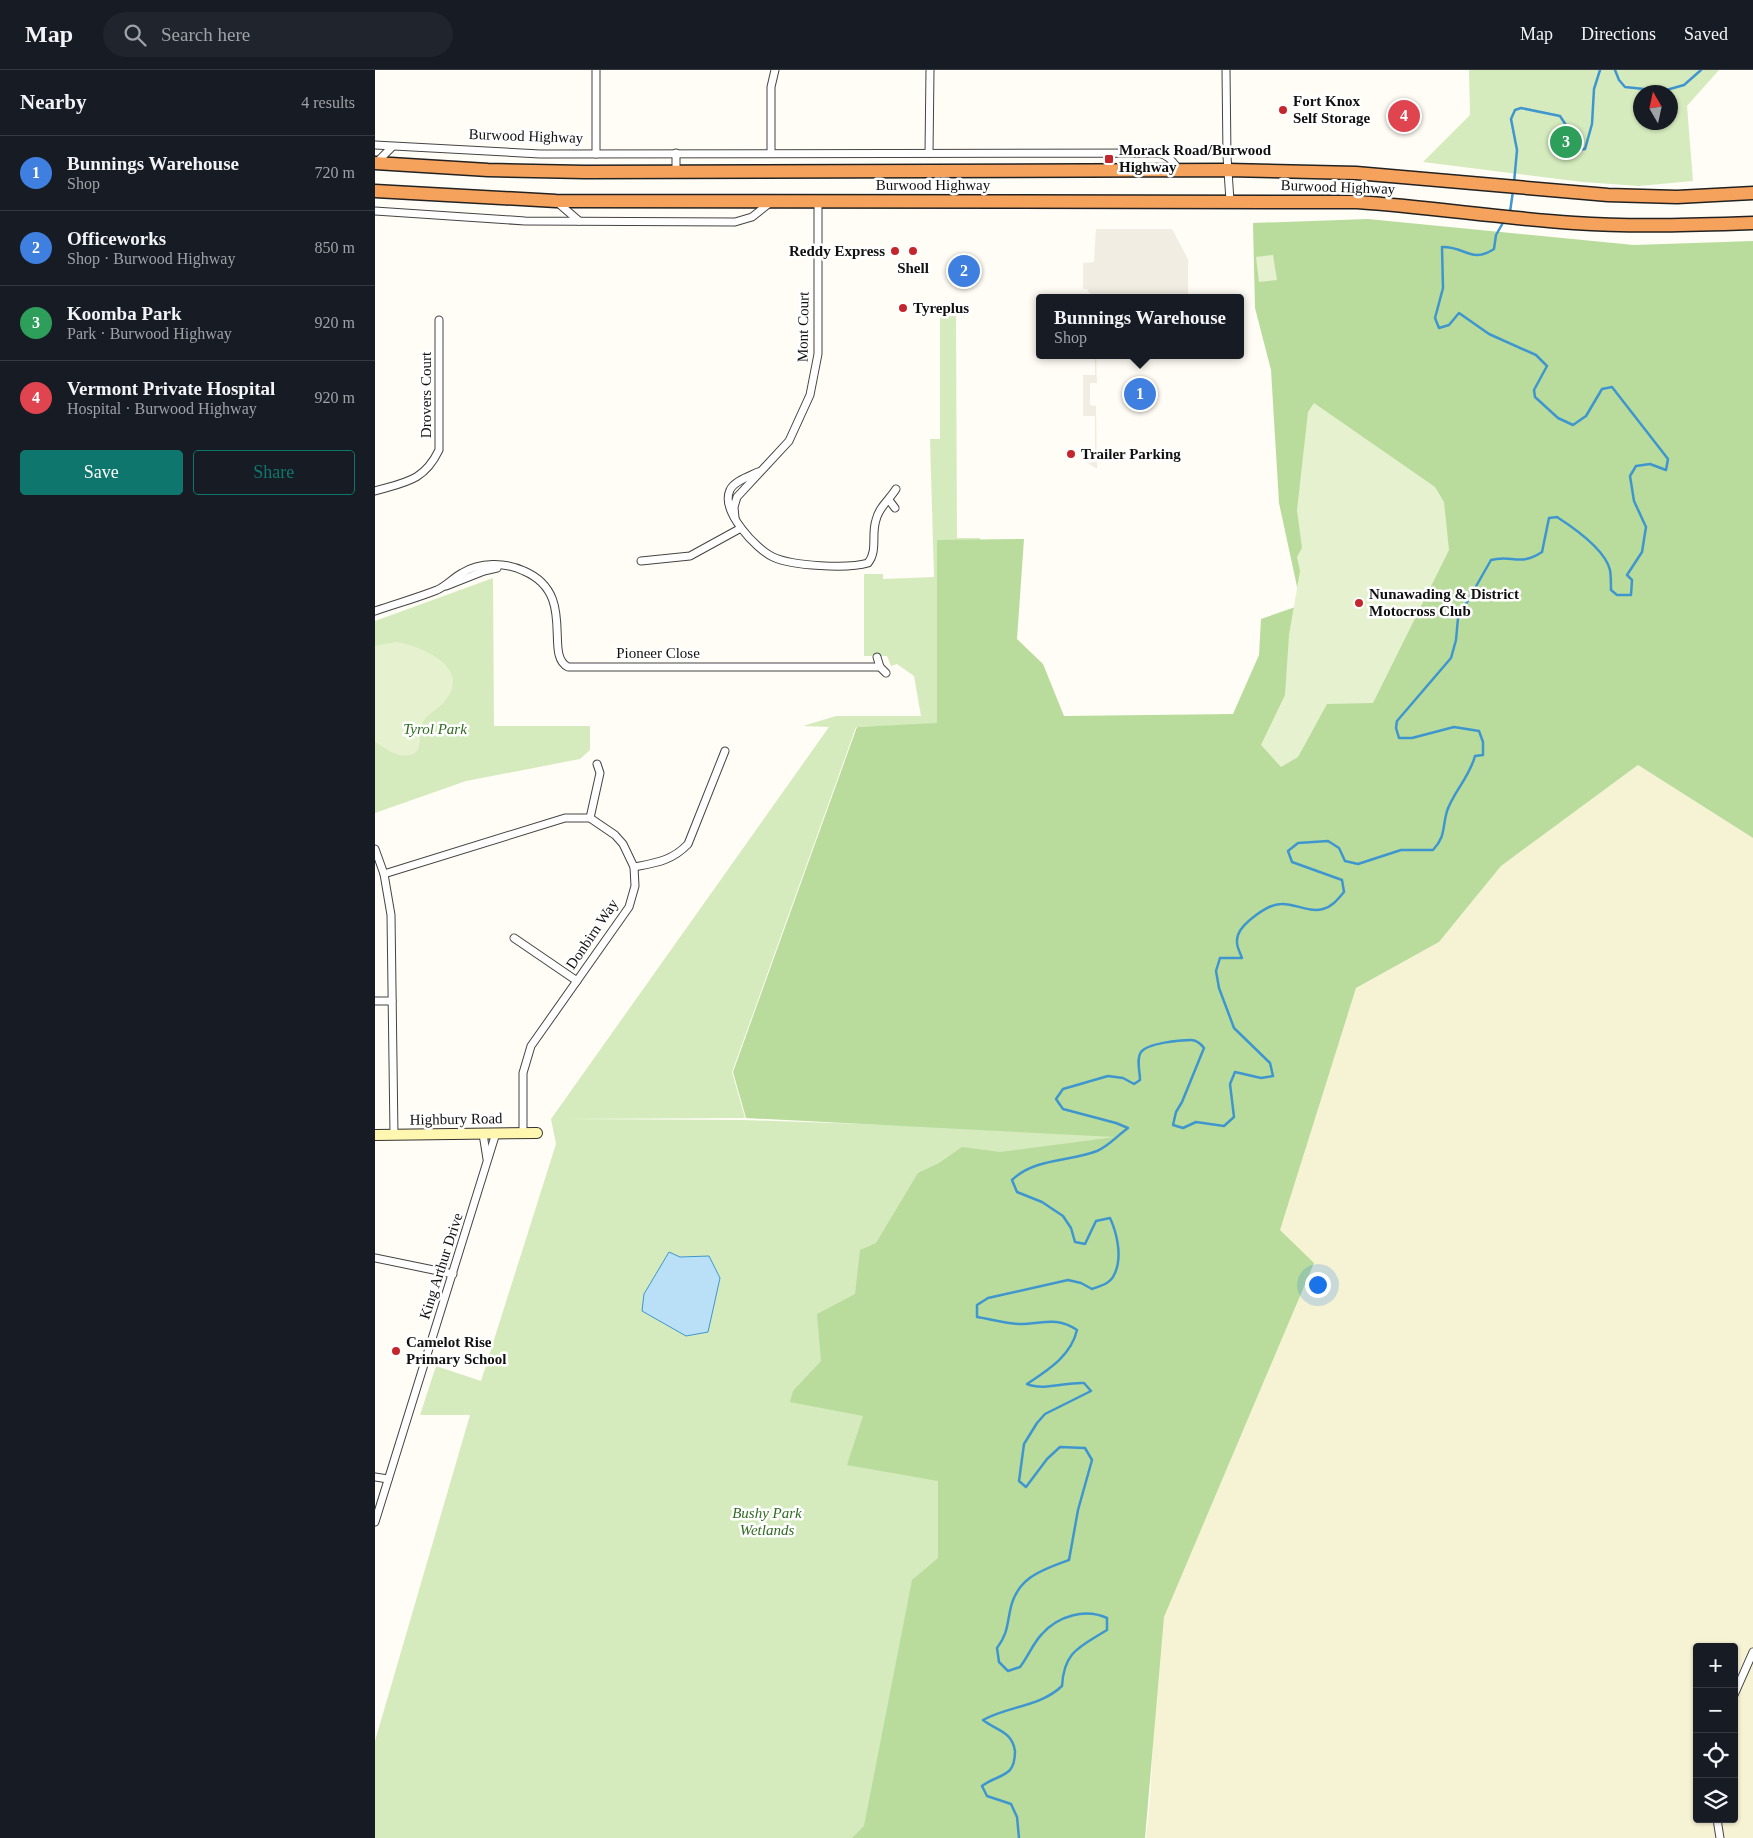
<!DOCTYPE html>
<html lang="en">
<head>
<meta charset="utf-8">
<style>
  body { margin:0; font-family:Georgia,serif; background:#20242c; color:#f1f3f6 }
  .controls { position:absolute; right:15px; bottom:15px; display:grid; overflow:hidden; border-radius:5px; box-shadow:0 1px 4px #0004 }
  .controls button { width:45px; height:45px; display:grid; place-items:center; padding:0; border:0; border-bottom:1px solid #363941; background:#171b24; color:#f1f3f6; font:25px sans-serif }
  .compass { position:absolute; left:1258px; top:15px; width:45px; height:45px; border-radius:50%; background:#171b24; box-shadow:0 1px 4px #0004; rotate:351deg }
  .you { position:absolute; left:942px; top:1214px; width:18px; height:18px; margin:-12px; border:4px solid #fff; border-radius:50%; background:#1a73e8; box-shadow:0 0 0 8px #1a73e833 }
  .badge { display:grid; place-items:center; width:32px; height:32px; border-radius:50%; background:#0f766e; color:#fff; font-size:16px; font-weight:700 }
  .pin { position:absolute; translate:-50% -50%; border:2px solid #fff; box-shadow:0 1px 5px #0006 }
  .popup { position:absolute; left:661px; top:224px; width:208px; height:65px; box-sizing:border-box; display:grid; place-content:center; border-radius:5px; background:#171b24; filter:drop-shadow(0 1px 4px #0005); font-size:16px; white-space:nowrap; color:#9ea1a6 }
  .popup b { font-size:19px; color:#f1f3f6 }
  .popup::after { content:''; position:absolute; left:50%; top:100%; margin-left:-10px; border:10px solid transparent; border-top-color:#171b24 }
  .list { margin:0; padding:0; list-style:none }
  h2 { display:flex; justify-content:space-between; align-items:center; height:65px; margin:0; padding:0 20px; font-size:21px }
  h2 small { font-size:16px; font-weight:400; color:#9ea1a6 }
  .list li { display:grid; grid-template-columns:32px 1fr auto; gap:15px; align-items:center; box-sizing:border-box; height:75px; padding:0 20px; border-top:1px solid #363941 }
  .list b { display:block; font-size:19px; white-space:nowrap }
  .list p { margin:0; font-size:16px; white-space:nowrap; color:#9ea1a6 }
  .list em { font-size:16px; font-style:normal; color:#9ea1a6 }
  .actions { display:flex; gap:10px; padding:15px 20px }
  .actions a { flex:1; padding:11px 0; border:1px solid #0f766e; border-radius:5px; text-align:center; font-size:18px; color:#0f766e }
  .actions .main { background:#0f766e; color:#fff }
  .icon { flex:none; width:28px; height:28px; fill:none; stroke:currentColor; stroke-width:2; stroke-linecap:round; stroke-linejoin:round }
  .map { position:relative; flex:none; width:1378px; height:1768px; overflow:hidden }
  header { display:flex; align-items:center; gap:30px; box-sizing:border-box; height:70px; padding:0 25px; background:#171b24; border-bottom:1px solid #363941 }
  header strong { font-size:24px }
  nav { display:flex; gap:28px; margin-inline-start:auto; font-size:18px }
  .search { width:350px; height:45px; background:#20242c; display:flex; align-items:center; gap:12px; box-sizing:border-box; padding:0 18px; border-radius:28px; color:#9ea1a6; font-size:19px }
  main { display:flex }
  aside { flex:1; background:#171b24 }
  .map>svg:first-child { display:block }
</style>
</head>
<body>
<header>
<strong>Map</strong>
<div class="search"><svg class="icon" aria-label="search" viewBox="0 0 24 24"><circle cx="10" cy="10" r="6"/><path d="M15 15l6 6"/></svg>Search here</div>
<nav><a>Map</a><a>Directions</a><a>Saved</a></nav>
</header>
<main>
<aside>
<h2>Nearby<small>4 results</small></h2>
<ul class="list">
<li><span class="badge" style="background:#3f7fe0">1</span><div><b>Bunnings Warehouse</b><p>Shop</p></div><em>720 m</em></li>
<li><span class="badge" style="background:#3f7fe0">2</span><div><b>Officeworks</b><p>Shop · Burwood Highway</p></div><em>850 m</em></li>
<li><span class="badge" style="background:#2e9e5b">3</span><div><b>Koomba Park</b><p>Park · Burwood Highway</p></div><em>920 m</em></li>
<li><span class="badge" style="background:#e0444e">4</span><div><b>Vermont Private Hospital</b><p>Hospital · Burwood Highway</p></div><em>920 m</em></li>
</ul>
<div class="actions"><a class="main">Save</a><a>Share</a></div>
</aside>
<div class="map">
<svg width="1378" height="1768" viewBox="0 0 1378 1768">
  <rect width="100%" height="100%" fill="#fffdf5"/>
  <path fill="#f6f3d4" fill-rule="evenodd" d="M1263 695 1378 768V1768H771L775 1728 784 1559 904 1160 981 918 1064 872 1126 796ZM1322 1577H1359V1749H1322Z"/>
  <g fill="#d5ebbd" fill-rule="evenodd">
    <path d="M1094 0H1344L1312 36 1318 111 1264 116 1208 112 1048 92 1095 45ZM1266 22H1296V52H1266Z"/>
    <path d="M565 246H581L582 468H605V470H562V654L481 657 357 1002 370 1048 190 1049 370 1050 743 1063 639 1768H0V1671L95 1345H45L61 1296 106 1311 181 1074 176 1049 454 657 428 656 461 646H546L539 606 522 594 516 596 512 586H489V504H508V509L559 507 555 369H565Z"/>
    <path d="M118 508 119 656H215V680L205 689 91 711 0 743V551Z"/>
  </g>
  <path fill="#b9dc9c" d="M993 149 1259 175 1378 171V768L1263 695 1126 796 1064 872 981 918 905 1160 939 1193 789 1547 770 1768H477L489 1756 537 1510 563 1488V1411L472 1395 488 1346 415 1332 418 1321 446 1291 442 1244 480 1224 485 1180 501 1173 543 1103 564 1093 587 1077 625 1082 740 1067 371 1048 358 1002 482 657 562 653V470L649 469 642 569 668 594 689 646 858 644 884 585 886 549 926 535 904 433 896 300 880 238 878 153Z"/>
  <g fill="#e6f2cf">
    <path d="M898 185 902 210 884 212 881 187Z"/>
    <path d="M939 333 1060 417 1069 432 1074 480 998 633 952 634 923 687 906 697 886 675 910 625 914 565 925 501 922 487 927 478 922 440 933 342Z"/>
    <path d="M21 572C47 576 98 598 70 631 63 640 50 644 46 656 43 666 49 682 35 685 22 688 10 678 0 672V576Z"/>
  </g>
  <g fill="#f1ede2">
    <path d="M721 159H797L813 189V226H722L719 228V224L714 223 712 219H708V193L719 192Z"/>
    <path d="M720 285H721L722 313H715V335L721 336 722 399 713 393 720 392V346H708V305H720Z"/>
  </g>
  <path fill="#b9e0f7" stroke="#3f96cf" d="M294 1182 305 1187 334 1186 345 1208 333 1262 311 1266 267 1241 269 1224Z"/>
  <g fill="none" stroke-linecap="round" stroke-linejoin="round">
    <g stroke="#3f96cf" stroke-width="2.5">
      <path d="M1240 0 1244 10 1250 17 1288 21 1309 15 1326 0"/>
      <path d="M1139 113 1142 80 1136 49 1140 40 1146 38 1185 46 1198 66 1200 80 1210 79 1217 54 1219 19 1225 0"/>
      <path d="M1135 142 1138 121"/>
      <path d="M644 1768 642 1747 636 1734 612 1726 607 1716C615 1709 627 1708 635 1700 639 1695 640 1687 640 1681 637 1661 622 1661 608 1650 633 1636 665 1637 687 1616 689 1581 705 1577 732 1560V1548C710 1538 683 1546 667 1564 658 1573 653 1587 645 1597L633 1601 624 1592 622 1578C632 1565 632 1556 635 1541 641 1508 666 1500 694 1490L703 1440 717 1390 710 1378 685 1377 672 1389 651 1417 644 1411 649 1374 662 1353 670 1344 716 1321 709 1313C690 1312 669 1321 652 1314 673 1300 696 1286 702 1260 681 1246 668 1254 645 1254 631 1254 616 1249 602 1247V1235L613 1228 693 1210 706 1213 717 1219C725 1216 735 1214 739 1205 748 1188 742 1163 735 1148L721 1151 710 1174 700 1172 696 1158 688 1146 667 1132 642 1122 637 1110C660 1088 693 1092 722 1081 734 1076 743 1065 753 1058L741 1053 688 1039 681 1029 688 1019 733 1006 748 1008 759 1014 765 1010C765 1001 761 989 766 982 773 973 805 970 816 970 821 970 826 974 829 978L807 1032 801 1042 798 1055 808 1058 821 1052 849 1056 859 1047 855 1014 860 1002 886 1008 898 1006 895 993 859 958 844 918 841 901 845 888H867C864 880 860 874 863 865 867 853 893 834 906 834 920 833 933 843 948 839 957 837 963 829 969 822L967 810 917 792 913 781 923 773 953 771 964 778 970 791 983 794 1026 780H1058C1071 766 1067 758 1072 741 1079 721 1094 708 1100 686L1108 685V672L1104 661 1079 657 1037 668H1024L1021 658 1022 651 1076 588 1081 570 1083 548 1116 490C1137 484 1144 497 1167 482L1174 448 1182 447C1199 458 1230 479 1235 500 1236 506 1236 513 1236 520L1242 525H1256L1257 510 1252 505 1267 482 1271 457 1259 431 1255 406 1261 396 1275 394 1291 400 1293 389 1237 317 1227 319 1211 346 1198 355 1183 348 1160 327 1159 320 1172 296 1161 285 1114 264 1084 243 1074 255 1064 258 1060 248 1068 218 1067 177C1090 176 1096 194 1119 179L1121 165 1129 151"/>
    </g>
    <defs>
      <g id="street">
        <path d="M221 0V84"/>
        <path d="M851 0 852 86 855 131"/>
        <path d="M0 75 165 84 783 83C794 85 798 92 804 100"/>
        <path d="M301 83V103"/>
        <path d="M396 83V17L400 0"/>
        <path d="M554 83 555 0"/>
        <path d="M1 93 17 77"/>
        <path d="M182 132 204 151"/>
        <path d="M0 141 150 151 360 152 377 147 396 132"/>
        <path d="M383 402C375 406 359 411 355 420 345 441 381 479 398 487 417 496 473 499 493 493 503 481 496 464 501 450 504 437 514 430 521 419"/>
        <path d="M0 421C31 412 49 411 64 380V250"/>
        <path d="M514 430 520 438"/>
        <path d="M360 448 359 437 362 427 414 371 435 325 443 284V132"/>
        <path d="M266 491 315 486 366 458"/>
        <path d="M71 516 109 501 122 498"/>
        <path d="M0 541C20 534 42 528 62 520 71 516 78 508 87 503 105 492 130 492 149 501 203 524 168 585 193 597H505"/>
        <path d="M502 587 505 597 511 603"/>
        <path d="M215 748 225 703 222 694"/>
        <path d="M0 779 9 804 16 845 19 1065"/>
        <path d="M259 797C280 793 297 791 313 774L350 681"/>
        <path d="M9 804 190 748H215L240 765 248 774 259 797 260 816 254 837 156 976 148 1003V1063"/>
        <path d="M139 868 202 911"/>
        <path d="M0 931H17"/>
        <path d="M108 1064 112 1089"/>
        <path d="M0 1188 78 1204"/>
        <path d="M0 1407 13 1409"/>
        <path d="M0 1452 121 1063"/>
        <path d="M1359 1625 1378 1582"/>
        <path d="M1342 1749 1345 1768"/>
      </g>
      <path id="secondary" d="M0 1065 162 1063"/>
      <g id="highway">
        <path d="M0 93 113 100 210 102 853 100 981 103 1233 125 1302 127 1378 123"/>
        <path d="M0 121 181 131 982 132C1054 137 1126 148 1199 153 1258 157 1318 155 1378 153"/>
      </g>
    </defs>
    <use href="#street" stroke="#444" stroke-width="9"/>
    <use href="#secondary" stroke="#333" stroke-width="12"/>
    <use href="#highway" stroke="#222" stroke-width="15"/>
    <use href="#street" stroke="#fff" stroke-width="7"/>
    <use href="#secondary" stroke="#fff6b0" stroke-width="10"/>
    <use href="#highway" stroke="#f5a25d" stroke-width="12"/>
  </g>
  <g fill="#c4262e" stroke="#fff" stroke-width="2">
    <circle cx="908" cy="40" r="5"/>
    <rect x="729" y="84" width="10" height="10" rx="2.5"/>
    <circle cx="520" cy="181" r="5"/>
    <circle cx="538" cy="181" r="5"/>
    <circle cx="528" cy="238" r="5"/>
    <circle cx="696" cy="384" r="5"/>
    <circle cx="984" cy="533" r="5"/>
    <circle cx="21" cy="1281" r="5"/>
  </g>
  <g text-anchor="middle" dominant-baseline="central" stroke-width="5" stroke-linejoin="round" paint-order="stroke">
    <g font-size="15" font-weight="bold" fill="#111" stroke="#fff" text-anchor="start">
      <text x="918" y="31">Fort Knox<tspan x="918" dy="17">Self Storage</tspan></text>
      <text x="744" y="80">Morack Road/Burwood<tspan x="744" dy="17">Highway</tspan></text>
      <text x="510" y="181" text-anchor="end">Reddy Express</text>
      <text x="538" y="198" text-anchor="middle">Shell</text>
      <text x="538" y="238">Tyreplus</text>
      <text x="706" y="384">Trailer Parking</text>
      <text x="994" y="524">Nunawading &amp; District<tspan x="994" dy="17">Motocross Club</tspan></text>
      <text x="31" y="1272">Camelot Rise<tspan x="31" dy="17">Primary School</tspan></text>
    </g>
    <g font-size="15" fill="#111" stroke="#fff">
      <text transform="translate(151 66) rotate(2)">Burwood Highway</text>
      <text x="558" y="115">Burwood Highway</text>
      <text transform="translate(963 117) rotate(2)">Burwood Highway</text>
      <text transform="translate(428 257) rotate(-89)">Mont Court</text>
      <text transform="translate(51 325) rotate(-90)">Drovers Court</text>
      <text x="283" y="583">Pioneer Close</text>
      <text transform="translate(217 864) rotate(-56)">Donbirn Way</text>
      <text transform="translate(81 1049) rotate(-1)">Highbury Road</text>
      <text transform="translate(66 1196) rotate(-72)">King Arthur Drive</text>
    </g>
    <g font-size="15" font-style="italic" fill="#2f6b1f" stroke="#fff">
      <text x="60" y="659">Tyrol Park</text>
      <text x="392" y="1443">Bushy Park<tspan x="392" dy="17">Wetlands</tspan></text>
    </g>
  </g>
</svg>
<div class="controls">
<button>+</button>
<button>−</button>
<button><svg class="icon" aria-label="locate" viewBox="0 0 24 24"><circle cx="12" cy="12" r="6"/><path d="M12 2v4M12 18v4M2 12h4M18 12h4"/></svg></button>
<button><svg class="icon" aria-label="layers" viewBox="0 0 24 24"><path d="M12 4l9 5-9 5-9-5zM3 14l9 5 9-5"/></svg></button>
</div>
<svg class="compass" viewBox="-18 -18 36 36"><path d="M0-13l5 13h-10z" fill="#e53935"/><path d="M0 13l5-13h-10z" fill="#9ea1a6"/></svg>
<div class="you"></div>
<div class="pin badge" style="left:765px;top:324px;background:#3f7fe0">1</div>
<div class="popup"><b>Bunnings Warehouse</b>Shop</div>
<div class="pin badge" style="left:589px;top:201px;background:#3f7fe0">2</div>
<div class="pin badge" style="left:1191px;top:72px;background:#2e9e5b">3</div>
<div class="pin badge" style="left:1029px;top:46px;background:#e0444e">4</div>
</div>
</main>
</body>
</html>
